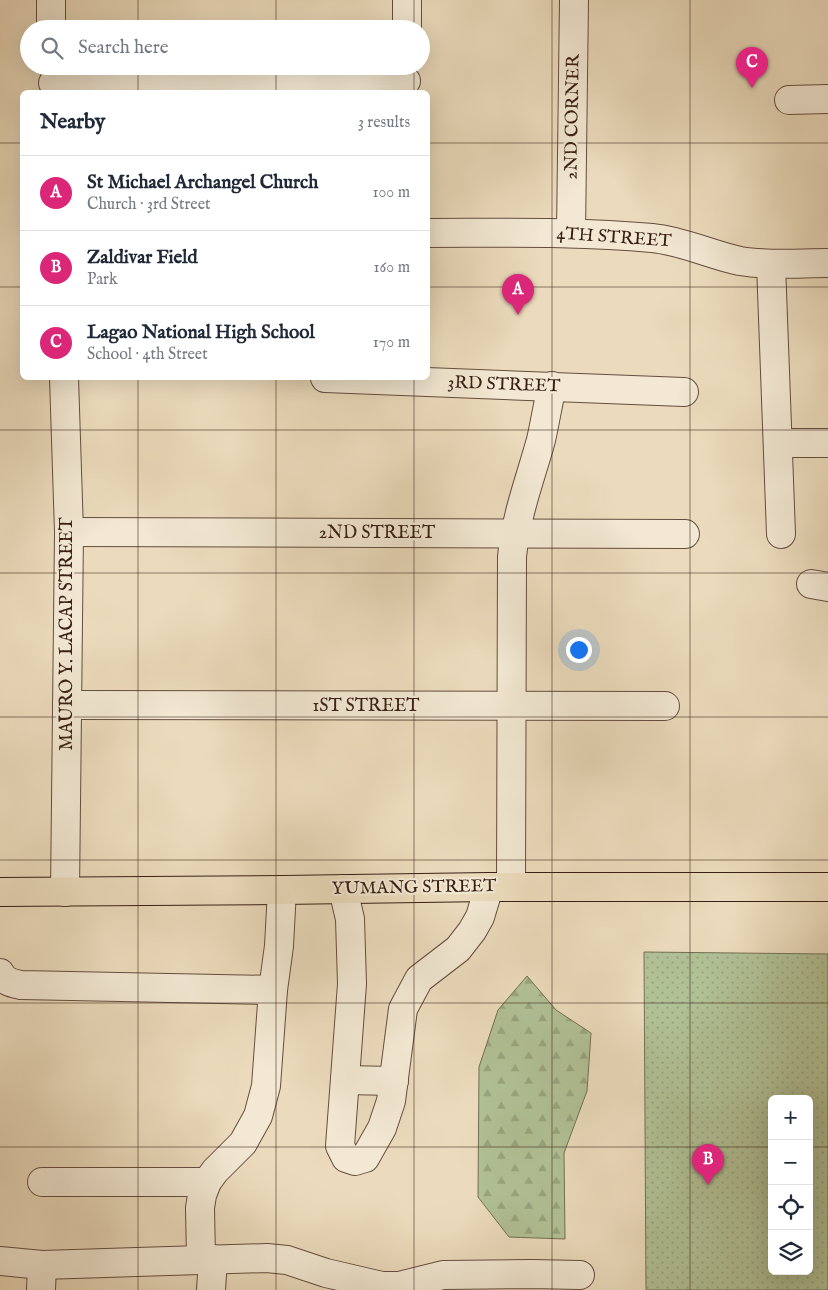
<!DOCTYPE html>
<html lang="en">
<head>
<meta charset="utf-8">
<style>
  body { margin:0; font-family:"IM FELL English",serif; background:#f2f2f3; color:#1f2937 }
  .controls { position:absolute; right:15px; bottom:15px; display:grid; overflow:hidden; border-radius:8px; box-shadow:0 5px 20px #0002 }
  .controls button { width:45px; height:45px; display:grid; place-items:center; padding:0; border:0; border-bottom:1px solid #e0e1e3; background:#fff; color:#1f2937; font:25px sans-serif }
  .you { position:absolute; left:578px; top:649px; width:18px; height:18px; margin:-12px; border:4px solid #fff; border-radius:50%; background:#1a73e8; box-shadow:0 0 0 8px #1a73e833 }
  .badge { display:grid; place-items:center; width:32px; height:32px; border-radius:50%; background:#db2777; color:#fff; font-size:16px; font-weight:700 }
  .pin { position:absolute; translate:-50% -41px; filter:drop-shadow(0 1px 2px #0008) }
  .pin::after { content:''; position:absolute; top:26px; width:18px; height:15px; background:inherit; clip-path:polygon(0 0,100% 0,50% 100%) }
  .list { margin:0; padding:0; list-style:none }
  h2 { display:flex; justify-content:space-between; align-items:center; height:65px; margin:0; padding:0 20px; font-size:21px }
  h2 small { font-size:16px; font-weight:400; color:#747a83 }
  .list li { display:grid; grid-template-columns:32px 1fr auto; gap:15px; align-items:center; box-sizing:border-box; height:75px; padding:0 20px; border-top:1px solid #e0e1e3 }
  .list b { display:block; font-size:19px; white-space:nowrap }
  .list p { margin:0; font-size:16px; white-space:nowrap; color:#747a83 }
  .list em { font-size:16px; font-style:normal; color:#747a83 }
  .icon { flex:none; width:28px; height:28px; fill:none; stroke:currentColor; stroke-width:2; stroke-linecap:round; stroke-linejoin:round }
  .map { position:relative; flex:none; width:828px; height:1290px; overflow:hidden }
  .search { position:absolute; background:#fff; box-shadow:0 5px 20px #0002; left:20px; top:20px; width:410px; height:55px; display:flex; align-items:center; gap:12px; box-sizing:border-box; padding:0 18px; border-radius:28px; color:#747a83; font-size:19px }
  .panel { position:absolute; background:#fff; box-shadow:0 5px 20px #0002; left:20px; top:90px; width:410px; height:290px; border-radius:8px }
  .map>svg:first-child { display:block }
</style>
</head>
<body>
<div class="map">
<svg width="828" height="1290" viewBox="0 0 828 1290">
  <defs>
    <pattern id="forest-firs" width="22" height="20" patternUnits="userSpaceOnUse" patternTransform="scale(1.25)"><rect width="22" height="20" fill="#b1c196"/><path d="M5 1l3.5 6h-7zM16 11l3.5 6h-7z" fill="#99a580"/></pattern>
    <pattern id="park-dots" width="8" height="8" patternUnits="userSpaceOnUse" patternTransform="scale(1.25)"><rect width="8" height="8" fill="#b1c196"/><path d="M2 2h.1M6 6h.1" fill="none" stroke="#99a580" stroke-width="1.8" stroke-linecap="round"/></pattern>
  </defs>
  <rect width="100%" height="100%" fill="#ebdbbc"/>
  <filter id="stains"><feTurbulence type="fractalNoise" baseFrequency=".004" numOctaves="4"/><feColorMatrix values="0 0 0 0 .2 0 0 0 0 .09 0 0 0 0 .02 0 0 0 .5 -.17"/></filter>
  <radialGradient id="worn" r=".72"><stop offset=".6" stop-color="#630" stop-opacity="0"/><stop offset="1" stop-color="#630" stop-opacity=".3"/></radialGradient>
  <path fill="url(#forest-firs)" stroke="#747056" d="M527 976 556 1010 591 1033 587 1091 564 1153 565 1239 509 1237 478 1197 479 1067 498 1010Z"/>
  <path fill="url(#park-dots)" stroke="#747056" fill-rule="evenodd" d="M644 952 828 954V1290H646ZM772 1099H809V1271H772Z"/>
  <g fill="none" stroke-linecap="round" stroke-linejoin="round">
    <defs>
      <g id="minor">
        <path d="M51 0V29"/>
        <path d="M407 29V0"/>
        <path d="M53 83 406 81"/>
        <path d="M789 100 828 99"/>
        <path d="M428 233C502 233 578 231 652 238 683 241 711 255 740 261 769 266 799 263 828 263"/>
        <path d="M571 233 574 0"/>
        <path d="M771 264 781 534"/>
        <path d="M64 378 69 532 65 892"/>
        <path d="M325 378 684 392"/>
        <path d="M778 443H828"/>
        <path d="M69 532 685 534"/>
        <path d="M811 584 828 587"/>
        <path d="M67 705 665 706"/>
        <path d="M511 887 512 557C516 515 530 480 541 440 545 422 548 404 552 386"/>
        <path d="M343 889 350 919 352 984 340 1146 346 1158 355 1161 365 1158 382 1128 391 1101 403 1009 419 979 458 949 472 931 480 917 489 887"/>
        <path d="M0 973C5 982 12 983 21 985L273 990"/>
        <path d="M345 1080 394 1081"/>
        <path d="M42 1182H207"/>
        <path d="M201 1259 200 1208 202 1195 207 1182 215 1171 243 1143 258 1116 266 1086 273 990 279 946 282 890"/>
        <path d="M0 1261 42 1265 267 1258 287 1260 326 1273 382 1286H399L443 1275 532 1274 580 1275"/>
        <path d="M41 1290 42 1265"/>
        <path d="M211 1290 213 1259"/>
      </g>
      <path id="major" d="M0 892 282 890 489 887H828"/>
    </defs>
    <use href="#minor" stroke="#654d3f" stroke-width="30"/>
    <use href="#major" stroke="#381e15" stroke-width="30"/>
    <use href="#minor" stroke="#f2e8d3" stroke-width="28"/>
    <use href="#major" stroke="#ebdbbc" stroke-width="28"/>
  </g>
  <path fill="none" stroke="#381e15" stroke-width="1" stroke-opacity="0.55" d="M138 0V29M276 0V29M414 0V29M552 0V1290M690 0V1290M138 66V92M276 66V92M414 66V92M0 143H22M428 143H828M0 287H22M428 287H828M138 378V1290M276 378V1290M414 378V1290M0 430H828M0 573H828M0 717H828M0 860H828M0 1003H828M0 1147H772M809 1147H828"/>
  <g text-anchor="middle" dominant-baseline="central" stroke-width="4.5" stroke-linejoin="round" paint-order="stroke">
    <g font-size="18" fill="#381e15" stroke="#f2e8d3">
      <text transform="translate(573 117) rotate(-89)">2ND CORNER</text>
      <text transform="translate(614 238) rotate(4)">4TH STREET</text>
      <text transform="translate(504 385) rotate(2)">3RD STREET</text>
      <text x="377" y="533">2ND STREET</text>
      <text transform="translate(67 634) rotate(-90)">MAURO Y. LACAP STREET</text>
      <text x="366" y="706">1ST STREET</text>
      <text transform="translate(414 888) rotate(-1)">YUMANG STREET</text>
    </g>
  </g>
  <rect width="100%" height="100%" filter="url(#stains)"/>
  <rect width="100%" height="100%" fill="url(#worn)"/>
</svg>
<div class="controls">
<button>+</button>
<button>−</button>
<button><svg class="icon" aria-label="locate" viewBox="0 0 24 24"><circle cx="12" cy="12" r="6"/><path d="M12 2v4M12 18v4M2 12h4M18 12h4"/></svg></button>
<button><svg class="icon" aria-label="layers" viewBox="0 0 24 24"><path d="M12 4l9 5-9 5-9-5zM3 14l9 5 9-5"/></svg></button>
</div>
<div class="you"></div>
<div class="pin badge" style="left:518px;top:315px">A</div>
<div class="pin badge" style="left:708px;top:1185px">B</div>
<div class="pin badge" style="left:752px;top:88px">C</div>
<div class="search"><svg class="icon" aria-label="search" viewBox="0 0 24 24"><circle cx="10" cy="10" r="6"/><path d="M15 15l6 6"/></svg>Search here</div>
<section class="panel">
<h2>Nearby<small>3 results</small></h2>
<ul class="list">
<li><span class="badge">A</span><div><b>St Michael Archangel Church</b><p>Church · 3rd Street</p></div><em>100 m</em></li>
<li><span class="badge">B</span><div><b>Zaldivar Field</b><p>Park</p></div><em>160 m</em></li>
<li><span class="badge">C</span><div><b>Lagao National High School</b><p>School · 4th Street</p></div><em>170 m</em></li>
</ul>
</section>
</div>
</body>
</html>
